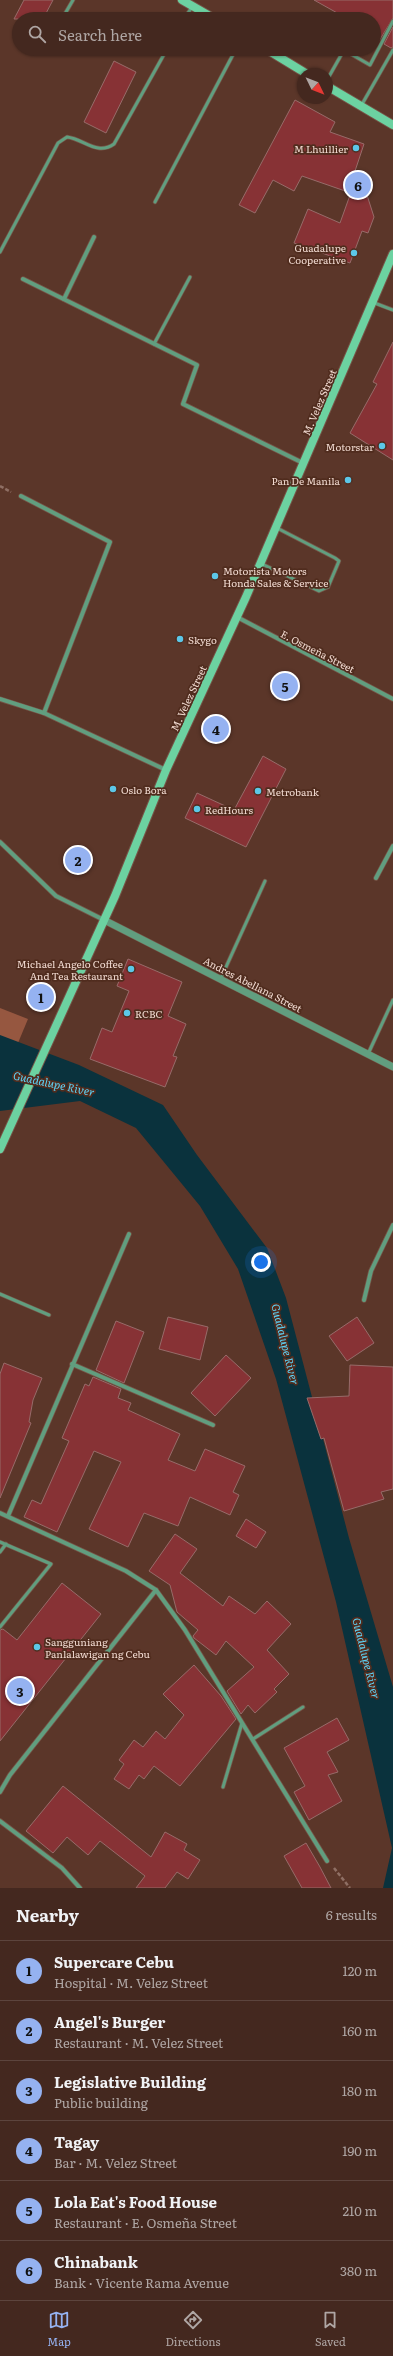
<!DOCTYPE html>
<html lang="en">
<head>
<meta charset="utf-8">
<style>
  body { margin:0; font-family:Literata,serif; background:#4b3028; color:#f1f3f6 }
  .compass { position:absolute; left:297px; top:68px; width:36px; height:36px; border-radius:50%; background:#44281f; box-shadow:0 1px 3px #0004; rotate:133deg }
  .you { position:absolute; left:261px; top:1262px; width:14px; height:14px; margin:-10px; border:3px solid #fff; border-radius:50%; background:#1a73e8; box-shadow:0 0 0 6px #1a73e833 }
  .badge { display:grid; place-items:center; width:26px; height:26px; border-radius:50%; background:#95b2f1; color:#111; font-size:13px; font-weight:700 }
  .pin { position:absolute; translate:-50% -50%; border:2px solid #fff; box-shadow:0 1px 4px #0006 }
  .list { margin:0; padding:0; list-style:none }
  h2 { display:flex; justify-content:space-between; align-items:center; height:52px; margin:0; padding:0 16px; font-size:17px }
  h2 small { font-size:13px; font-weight:400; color:#afa6a4 }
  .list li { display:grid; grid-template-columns:26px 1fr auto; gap:12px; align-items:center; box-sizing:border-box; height:60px; padding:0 16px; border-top:1px solid #5c443d }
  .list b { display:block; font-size:15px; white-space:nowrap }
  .list p { margin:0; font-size:13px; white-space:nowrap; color:#afa6a4 }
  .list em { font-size:13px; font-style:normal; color:#afa6a4 }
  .icon { flex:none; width:22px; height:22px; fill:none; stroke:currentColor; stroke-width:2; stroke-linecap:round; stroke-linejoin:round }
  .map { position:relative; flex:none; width:393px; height:1888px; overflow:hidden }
  .search { position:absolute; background:#44281f; box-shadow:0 1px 3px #0004; left:12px; right:12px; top:12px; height:44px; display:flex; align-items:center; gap:10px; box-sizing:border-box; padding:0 14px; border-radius:22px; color:#afa6a4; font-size:15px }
  .sheet { height:412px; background:#44281f }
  nav { display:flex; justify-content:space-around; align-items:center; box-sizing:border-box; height:56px; border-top:1px solid #5c443d; background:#44281f; font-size:11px; color:#afa6a4 }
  nav a { display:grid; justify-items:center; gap:2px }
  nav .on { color:#95b2f1 }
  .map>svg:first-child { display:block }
</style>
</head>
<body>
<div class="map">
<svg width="393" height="1888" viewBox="0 0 393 1888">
  <rect width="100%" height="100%" fill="#5b3629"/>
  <path fill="#965740" d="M0 1008 28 1019 0 1086Z"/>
  <path fill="#0a323d" d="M0 1035 79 1065 163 1105 197 1155 267 1248 286 1298 349 1538 393 1687V1888H383L392 1848 336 1602 276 1379 238 1269 200 1206 136 1128 80 1101 0 1111Z"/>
  <g fill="#873235" stroke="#976b69">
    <path d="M24 0H53L43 19H14Z"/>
    <path d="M314 0H393V18L379 41 374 39V19H348Z"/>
    <path d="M393 27V47L391 48 384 44Z"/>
    <path d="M114 61 136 72 106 133 84 122Z"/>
    <path d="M295 100 335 122 330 132 364 144 348 192 302 176 294 191 273 180 255 213 239 205Z"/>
    <path d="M359 170 374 217 368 233 362 231 350 263 294 243 308 209 340 223Z"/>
    <path d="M393 342V460L350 433 377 384 373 382Z"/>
    <path d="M263 756 286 769 246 847 185 818 197 793 234 810Z"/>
    <path d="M128 959 182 982 168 1016 186 1024 173 1056 177 1057 165 1087 90 1059 102 1028 112 1032 129 991 117 986Z"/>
    <path d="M168 1317 208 1327 200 1360 159 1349Z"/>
    <path d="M357 1317 374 1343 347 1361 329 1336Z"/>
    <path d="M116 1321 144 1332 124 1383 96 1370Z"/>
    <path d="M226 1355 251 1378 215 1416 191 1393Z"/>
    <path d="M4 1363 42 1378 33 1400 29 1422 31 1423 0 1498V1374Z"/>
    <path d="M350 1365 393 1367V1489L381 1492 384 1499 344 1511 324 1438 321 1439 307 1398 349 1396Z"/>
    <path d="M93 1377 121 1389 118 1398 131 1403 128 1410 180 1434 168 1460 195 1471 205 1449 245 1466 233 1492 239 1495 230 1515 190 1497 178 1526 144 1513 128 1547 89 1529 121 1462 94 1451 57 1532 24 1517 32 1500 41 1504 69 1441 62 1438 85 1384 89 1386Z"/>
    <path d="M246 1519 266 1532 256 1548 236 1536Z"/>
    <path d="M175 1534 197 1549 180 1573 223 1606 229 1596 255 1614 267 1601 291 1624 267 1650 289 1674 274 1689 277 1692 255 1713 248 1705 241 1714 227 1691 254 1667 226 1641 216 1655 194 1638 193 1636 198 1630 177 1612 170 1585 149 1571Z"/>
    <path d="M62 1583 101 1614 0 1741V1630L3 1629 17 1640Z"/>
    <path d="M194 1665 221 1696 236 1719 180 1786 154 1766 144 1779 139 1775 129 1789 114 1779 124 1764 119 1760 134 1740 143 1747 156 1731 165 1739 184 1715 163 1694Z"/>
    <path d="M337 1718 349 1740 327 1752 338 1772 328 1775 342 1801 309 1820 294 1792 305 1786 284 1748Z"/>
    <path d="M63 1786 151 1857 165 1832 187 1844 184 1850 200 1860 188 1879 177 1872 165 1888H136L145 1876 100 1841 88 1855 67 1837 53 1853 26 1831Z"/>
    <path d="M306 1843 320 1867 331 1888H302L284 1856Z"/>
  </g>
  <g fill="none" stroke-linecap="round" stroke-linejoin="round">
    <defs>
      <g id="service">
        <path d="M62 19 73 0"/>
        <path d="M184 19 192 7"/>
        <path d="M327 80 344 50 370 65 393 21"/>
        <path d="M361 106 393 50"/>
        <path d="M155 202 236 49"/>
        <path d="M0 252 58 143 67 137C84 139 97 156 114 144L167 49"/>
        <path d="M372 302 393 310"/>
        <path d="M154 344 190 277"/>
        <path d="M262 564 319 591 328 587 339 561 335 558 277 528"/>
        <path d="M221 978 265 881"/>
        <path d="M368 1054 393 1000"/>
        <path d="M0 1294 49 1315"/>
        <path d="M0 1542 51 1564 0 1627"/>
        <path d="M0 1552 6 1544"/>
        <path d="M253 1739 303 1707"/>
        <path d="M223 1787 242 1723"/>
      </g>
      <g id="minor">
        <path d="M23 279 197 365 183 404 303 463"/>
        <path d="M64 299 94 237"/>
        <path d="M21 496 110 542 44 713"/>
        <path d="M237 617 393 699"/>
        <path d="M0 699 44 713 166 770"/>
        <path d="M0 842 56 896 104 920"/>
        <path d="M376 878 393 846"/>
        <path d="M364 1300 371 1271 393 1225"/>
        <path d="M72 1364 213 1425"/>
        <path d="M0 1513 126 1571 156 1590 185 1630 327 1861"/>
        <path d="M8 1516 129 1234"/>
        <path d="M0 1792 10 1775 156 1590"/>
        <path d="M0 1821 62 1868 80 1888"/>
      </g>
      <path id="tertiary" d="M104 920 393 1067"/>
      <g id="secondary">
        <path d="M182 0 215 19"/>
        <path d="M266 49 307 74"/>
        <path d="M327 86 393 125"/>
        <path d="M0 1149 115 896 166 770 246 597 393 254"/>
      </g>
    </defs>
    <use href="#service" stroke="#765447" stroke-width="4.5"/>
    <use href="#minor" stroke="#765447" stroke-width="5.5"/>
    <use href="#tertiary" stroke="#765447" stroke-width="8"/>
    <use href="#secondary" stroke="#765447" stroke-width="10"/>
    <g stroke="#8f6f64" stroke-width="2.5" stroke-dasharray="4 2" stroke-linecap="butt">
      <path d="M0 486 11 492"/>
      <path d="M334 1868 350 1888"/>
    </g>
    <use href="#service" stroke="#619e7f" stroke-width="3"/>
    <use href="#minor" stroke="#619e7f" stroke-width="4"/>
    <use href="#tertiary" stroke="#619e7f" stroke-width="7"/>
    <use href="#secondary" stroke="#6cd2a1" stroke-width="8"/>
  </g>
  <g fill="#5cc7e8" stroke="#502c1e" stroke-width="1.5">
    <circle cx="356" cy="148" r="4"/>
    <circle cx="354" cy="253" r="4"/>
    <circle cx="382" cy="446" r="4"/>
    <circle cx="348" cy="480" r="4"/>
    <circle cx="215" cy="576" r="4"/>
    <circle cx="180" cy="639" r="4"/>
    <circle cx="113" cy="789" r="4"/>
    <circle cx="258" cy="791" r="4"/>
    <circle cx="197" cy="809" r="4"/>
    <circle cx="131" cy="969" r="4"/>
    <circle cx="127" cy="1013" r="4"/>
    <circle cx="37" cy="1647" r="4"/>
  </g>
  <g text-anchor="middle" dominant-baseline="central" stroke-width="3.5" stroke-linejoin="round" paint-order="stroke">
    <g font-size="10" fill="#f2dbd2" stroke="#502c1e" text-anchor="start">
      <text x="348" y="148" text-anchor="end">M Lhuillier</text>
      <text x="346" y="247" text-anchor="end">Guadalupe<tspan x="346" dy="12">Cooperative</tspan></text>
      <text x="374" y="446" text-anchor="end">Motorstar</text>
      <text x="340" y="480" text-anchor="end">Pan De Manila</text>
      <text x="223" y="570">Motorista Motors<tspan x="223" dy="12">Honda Sales &amp; Service</tspan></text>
      <text x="188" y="639">Skygo</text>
      <text x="121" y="789">Oslo Bora</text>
      <text x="266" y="791">Metrobank</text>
      <text x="205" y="809">RedHours</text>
      <text x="123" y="963" text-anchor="end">Michael Angelo Coffee<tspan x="123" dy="12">And Tea Restaurant</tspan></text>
      <text x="135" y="1013">RCBC</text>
      <text x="45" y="1641">Sangguniang<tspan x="45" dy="12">Panlalawigan ng Cebu</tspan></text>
    </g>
    <g font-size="10" fill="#f2dbd2" stroke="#502c1e">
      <text transform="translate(319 402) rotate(-67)">M. Velez Street</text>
      <text transform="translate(318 651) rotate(27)">E. Osmeña Street</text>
      <text transform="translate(188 698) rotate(-65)">M. Velez Street</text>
      <text transform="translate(253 984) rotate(27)">Andres Abellana Street</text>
    </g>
    <g font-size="11" font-style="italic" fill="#5dd5f9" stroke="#502c1e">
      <text transform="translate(54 1083) rotate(12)">Guadalupe River</text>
      <text transform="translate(286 1344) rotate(76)">Guadalupe River</text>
      <text transform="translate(367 1658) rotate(76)">Guadalupe River</text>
    </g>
  </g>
</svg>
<svg class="compass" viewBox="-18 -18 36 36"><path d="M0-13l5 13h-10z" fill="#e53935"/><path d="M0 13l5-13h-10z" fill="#afa6a4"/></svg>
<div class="you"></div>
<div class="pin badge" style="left:41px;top:997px">1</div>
<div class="pin badge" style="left:78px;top:860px">2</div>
<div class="pin badge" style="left:20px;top:1691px">3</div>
<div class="pin badge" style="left:216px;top:729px">4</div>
<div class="pin badge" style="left:285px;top:686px">5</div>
<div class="pin badge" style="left:358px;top:185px">6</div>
<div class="search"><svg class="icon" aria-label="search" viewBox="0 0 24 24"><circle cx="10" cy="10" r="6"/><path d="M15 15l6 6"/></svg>Search here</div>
</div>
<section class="sheet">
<h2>Nearby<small>6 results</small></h2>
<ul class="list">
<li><span class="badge">1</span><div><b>Supercare Cebu</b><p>Hospital · M. Velez Street</p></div><em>120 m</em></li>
<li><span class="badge">2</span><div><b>Angel's Burger</b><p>Restaurant · M. Velez Street</p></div><em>160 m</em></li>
<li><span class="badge">3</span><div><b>Legislative Building</b><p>Public building</p></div><em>180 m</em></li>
<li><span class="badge">4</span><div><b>Tagay</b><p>Bar · M. Velez Street</p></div><em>190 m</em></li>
<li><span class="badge">5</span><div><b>Lola Eat's Food House</b><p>Restaurant · E. Osmeña Street</p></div><em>210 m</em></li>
<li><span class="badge">6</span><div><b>Chinabank</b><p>Bank · Vicente Rama Avenue</p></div><em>380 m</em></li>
</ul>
</section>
<nav>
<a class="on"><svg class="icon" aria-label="map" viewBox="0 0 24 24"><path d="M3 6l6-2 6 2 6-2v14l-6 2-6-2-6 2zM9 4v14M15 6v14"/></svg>Map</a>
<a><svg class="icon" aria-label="directions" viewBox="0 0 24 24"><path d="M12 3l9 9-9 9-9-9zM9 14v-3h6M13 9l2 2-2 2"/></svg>Directions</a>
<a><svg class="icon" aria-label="saved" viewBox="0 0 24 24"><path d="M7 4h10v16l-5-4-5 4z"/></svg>Saved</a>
</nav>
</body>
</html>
